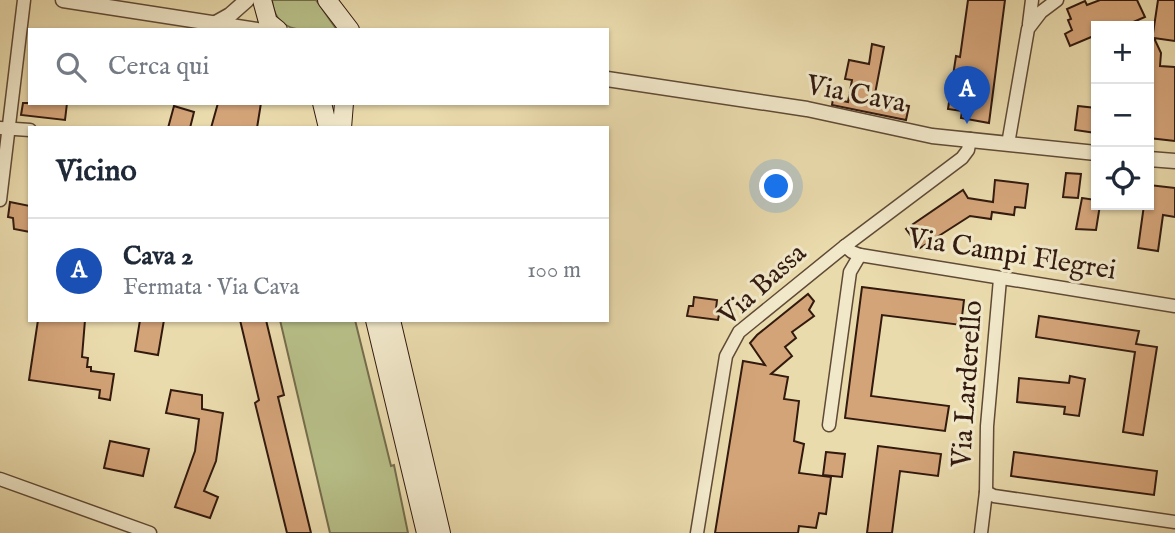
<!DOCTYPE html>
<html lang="it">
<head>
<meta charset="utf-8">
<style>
  body { margin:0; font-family:"IM FELL English",serif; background:#f6f6f7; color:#1f2937 }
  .controls { position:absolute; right:21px; top:21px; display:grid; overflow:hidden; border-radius:0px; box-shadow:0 2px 5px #0004 }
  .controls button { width:63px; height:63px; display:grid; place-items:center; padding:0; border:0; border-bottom:2px solid #e0e1e3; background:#fff; color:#1f2937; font:35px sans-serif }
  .you { position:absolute; left:777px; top:187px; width:24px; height:24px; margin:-18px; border:5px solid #fff; border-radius:50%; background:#1a73e8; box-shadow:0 0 0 10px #1a73e833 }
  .badge { display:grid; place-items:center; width:46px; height:46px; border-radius:50%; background:#2563eb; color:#fff; font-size:23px; font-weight:700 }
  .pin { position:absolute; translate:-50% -58px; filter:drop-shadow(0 2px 4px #0008) }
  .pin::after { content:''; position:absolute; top:37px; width:24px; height:21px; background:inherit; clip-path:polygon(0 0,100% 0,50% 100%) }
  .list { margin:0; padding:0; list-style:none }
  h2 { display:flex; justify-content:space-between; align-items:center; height:91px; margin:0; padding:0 28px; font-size:30px }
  h2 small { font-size:23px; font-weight:400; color:#747a83 }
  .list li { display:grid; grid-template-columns:46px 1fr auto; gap:21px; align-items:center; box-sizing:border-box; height:105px; padding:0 28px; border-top:2px solid #e0e1e3 }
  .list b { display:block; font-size:26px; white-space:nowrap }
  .list p { margin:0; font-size:23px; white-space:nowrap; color:#747a83 }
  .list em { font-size:23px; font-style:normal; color:#747a83 }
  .icon { flex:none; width:38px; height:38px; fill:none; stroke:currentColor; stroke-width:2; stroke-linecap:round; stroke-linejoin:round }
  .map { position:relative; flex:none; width:1175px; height:533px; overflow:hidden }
  .search { position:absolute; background:#fff; box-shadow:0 2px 5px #0004; left:28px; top:28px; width:581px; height:77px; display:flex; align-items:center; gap:18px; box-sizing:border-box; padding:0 24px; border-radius:0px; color:#747a83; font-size:26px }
  .panel { position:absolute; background:#fff; box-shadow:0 2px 5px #0004; left:28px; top:126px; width:581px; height:196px; border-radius:0px }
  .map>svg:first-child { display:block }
</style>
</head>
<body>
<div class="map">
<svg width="1175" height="533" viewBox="0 0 1175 533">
  <rect width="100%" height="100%" fill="#eadbad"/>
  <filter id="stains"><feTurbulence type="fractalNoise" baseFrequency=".00286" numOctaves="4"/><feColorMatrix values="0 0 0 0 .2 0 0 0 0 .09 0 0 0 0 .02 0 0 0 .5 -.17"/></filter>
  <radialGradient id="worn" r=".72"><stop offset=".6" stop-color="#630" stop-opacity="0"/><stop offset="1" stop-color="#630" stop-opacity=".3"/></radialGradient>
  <g fill="#b8c089" stroke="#756d4c" stroke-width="2">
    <path d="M272 0H316L337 30C310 30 275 37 272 0Z"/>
    <path d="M280 320H355L391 466 394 465 408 533H330Z"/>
  </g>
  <g fill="#d4a479" stroke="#321a0f" stroke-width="2">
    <path d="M968 0H1005L989 123 961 118 962 111 948 109 956 56 960 57Z"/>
    <path d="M1100 0H1137L1145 17 1124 26H1096V35L1070 46 1065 34 1072 30 1068 20 1071 19 1067 9 1085 1 1087 5Z"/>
    <path d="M1158 0H1175V41L1154 38 1161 53 1160 66 1175 67V141L1149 138V60Z"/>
    <path d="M872 44 884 47 874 99 909 106 906 120 832 105 833 99 848 102 852 80 845 79 849 60 869 64Z"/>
    <path d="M23 103H67L65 120 21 115Z"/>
    <path d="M218 103H261L257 128H211Z"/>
    <path d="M174 106 194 112 190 128H168Z"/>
    <path d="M1078 106 1096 108V133L1075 130Z"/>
    <path d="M1066 173 1081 174 1078 198 1063 197Z"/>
    <path d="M995 180 1028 184 1025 208 1015 207 1014 215 992 212 991 219 970 216 920 248 906 229 963 190 968 198 993 202Z"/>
    <path d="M1149 185 1175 188V217L1163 215 1158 251 1138 248 1144 205H1149Z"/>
    <path d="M1082 198 1096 200V205H1100L1096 230 1076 229Z"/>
    <path d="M10 202 30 206V232L14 229 13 218 8 217Z"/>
    <path d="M862 287 964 300 961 325 882 315 871 396 949 406 945 431 845 418Z"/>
    <path d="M808 294 814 301 809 310 814 316 792 332 796 338 785 347 792 356 771 374 788 377 784 399 799 401 794 441 804 444 799 473 831 477 826 514 819 513 816 528 799 526 798 533H715L743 361 765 365 750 343 757 335Z"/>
    <path d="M694 297 717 300 716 309H720L718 320 687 316 689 306H693Z"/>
    <path d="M1039 316 1139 331 1136 344 1157 347 1143 435 1123 432 1135 352 1036 337Z"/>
    <path d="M38 320H85L82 357 88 358 87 367H91V371L114 374 110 400 99 398 100 390 29 380Z"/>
    <path d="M140 320H164L158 355 135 351Z"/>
    <path d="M240 320H266L284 395 278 397 311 533H287L255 403 259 400Z"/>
    <path d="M1070 376 1085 379 1079 416 1064 414 1065 407 1017 402 1019 378 1069 383Z"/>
    <path d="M171 390 202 395V409L223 413 216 461 204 491 218 497 210 518 175 507 195 451 199 419 166 413Z"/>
    <path d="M110 441 149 449 143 476 104 468Z"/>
    <path d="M878 446 941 454 938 476 900 471 892 533H867Z"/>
    <path d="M826 452 845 454 842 477 823 475Z"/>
    <path d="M1014 452 1157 471 1154 495 1011 476Z"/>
  </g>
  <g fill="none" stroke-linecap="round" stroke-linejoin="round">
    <defs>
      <g id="minor">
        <path d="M1029 24 1032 0"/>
        <path d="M0 128 30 130"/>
        <path d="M1008 144 1028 29 1041 12 1057 0"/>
        <path d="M0 200 24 0"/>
        <path d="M845 246 852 252 860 255 1175 306"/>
        <path d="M829 425 850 272 860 255"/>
        <path d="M0 479 150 533"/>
        <path d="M986 492 994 496 1175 522"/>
        <path d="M697 533 726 356 739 332 845 246 962 158 968 150 970 139"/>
        <path d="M981 533 986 492 987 426 1000 279"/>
      </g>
      <g id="tertiary">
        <path d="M63 0 257 30"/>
        <path d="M214 24 230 15 247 0"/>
        <path d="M607 79 807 109 932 136 1096 153"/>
        <path d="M1149 159 1175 161"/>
      </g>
      <g id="secondary">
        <path d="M262 0 268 22 278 30"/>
        <path d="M327 0 350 30"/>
        <path d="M322 103 328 128"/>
        <path d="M342 128 344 103"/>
        <path d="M375 320 426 533"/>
        <path d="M391 320 441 533"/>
      </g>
    </defs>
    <use href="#minor" stroke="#604a36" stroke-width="15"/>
    <use href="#tertiary" stroke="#604a36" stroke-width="17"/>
    <use href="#secondary" stroke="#321a0f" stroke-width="20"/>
    <use href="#minor" stroke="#f1e8ca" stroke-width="12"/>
    <use href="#tertiary" stroke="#f1e8ca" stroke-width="14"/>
    <use href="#secondary" stroke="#f1e8ca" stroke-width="18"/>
  </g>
  <g text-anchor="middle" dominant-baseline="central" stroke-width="6" stroke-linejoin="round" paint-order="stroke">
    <g font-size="28" fill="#321a0f" stroke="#f1e8ca">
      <text transform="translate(856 95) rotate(11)">Via Cava</text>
      <text transform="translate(1012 255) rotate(9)">Via Campi Flegrei</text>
      <text transform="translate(763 285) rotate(-42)">Via Bassa</text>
      <text transform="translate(968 384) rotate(-86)">Via Larderello</text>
    </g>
  </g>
  <rect width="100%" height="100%" filter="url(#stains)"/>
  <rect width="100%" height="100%" fill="url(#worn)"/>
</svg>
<div class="controls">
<button>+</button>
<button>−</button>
<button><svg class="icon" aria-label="locate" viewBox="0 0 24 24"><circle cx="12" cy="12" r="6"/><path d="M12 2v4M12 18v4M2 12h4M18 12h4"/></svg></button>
</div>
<div class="you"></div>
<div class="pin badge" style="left:967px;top:124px;background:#1a4fb4">A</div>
<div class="search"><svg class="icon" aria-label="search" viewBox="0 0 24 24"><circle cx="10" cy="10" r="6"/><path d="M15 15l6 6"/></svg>Cerca qui</div>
<section class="panel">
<h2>Vicino<small></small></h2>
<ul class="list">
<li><span class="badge" style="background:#1a4fb4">A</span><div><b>Cava 2</b><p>Fermata · Via Cava</p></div><em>100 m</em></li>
</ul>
</section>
</div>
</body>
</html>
